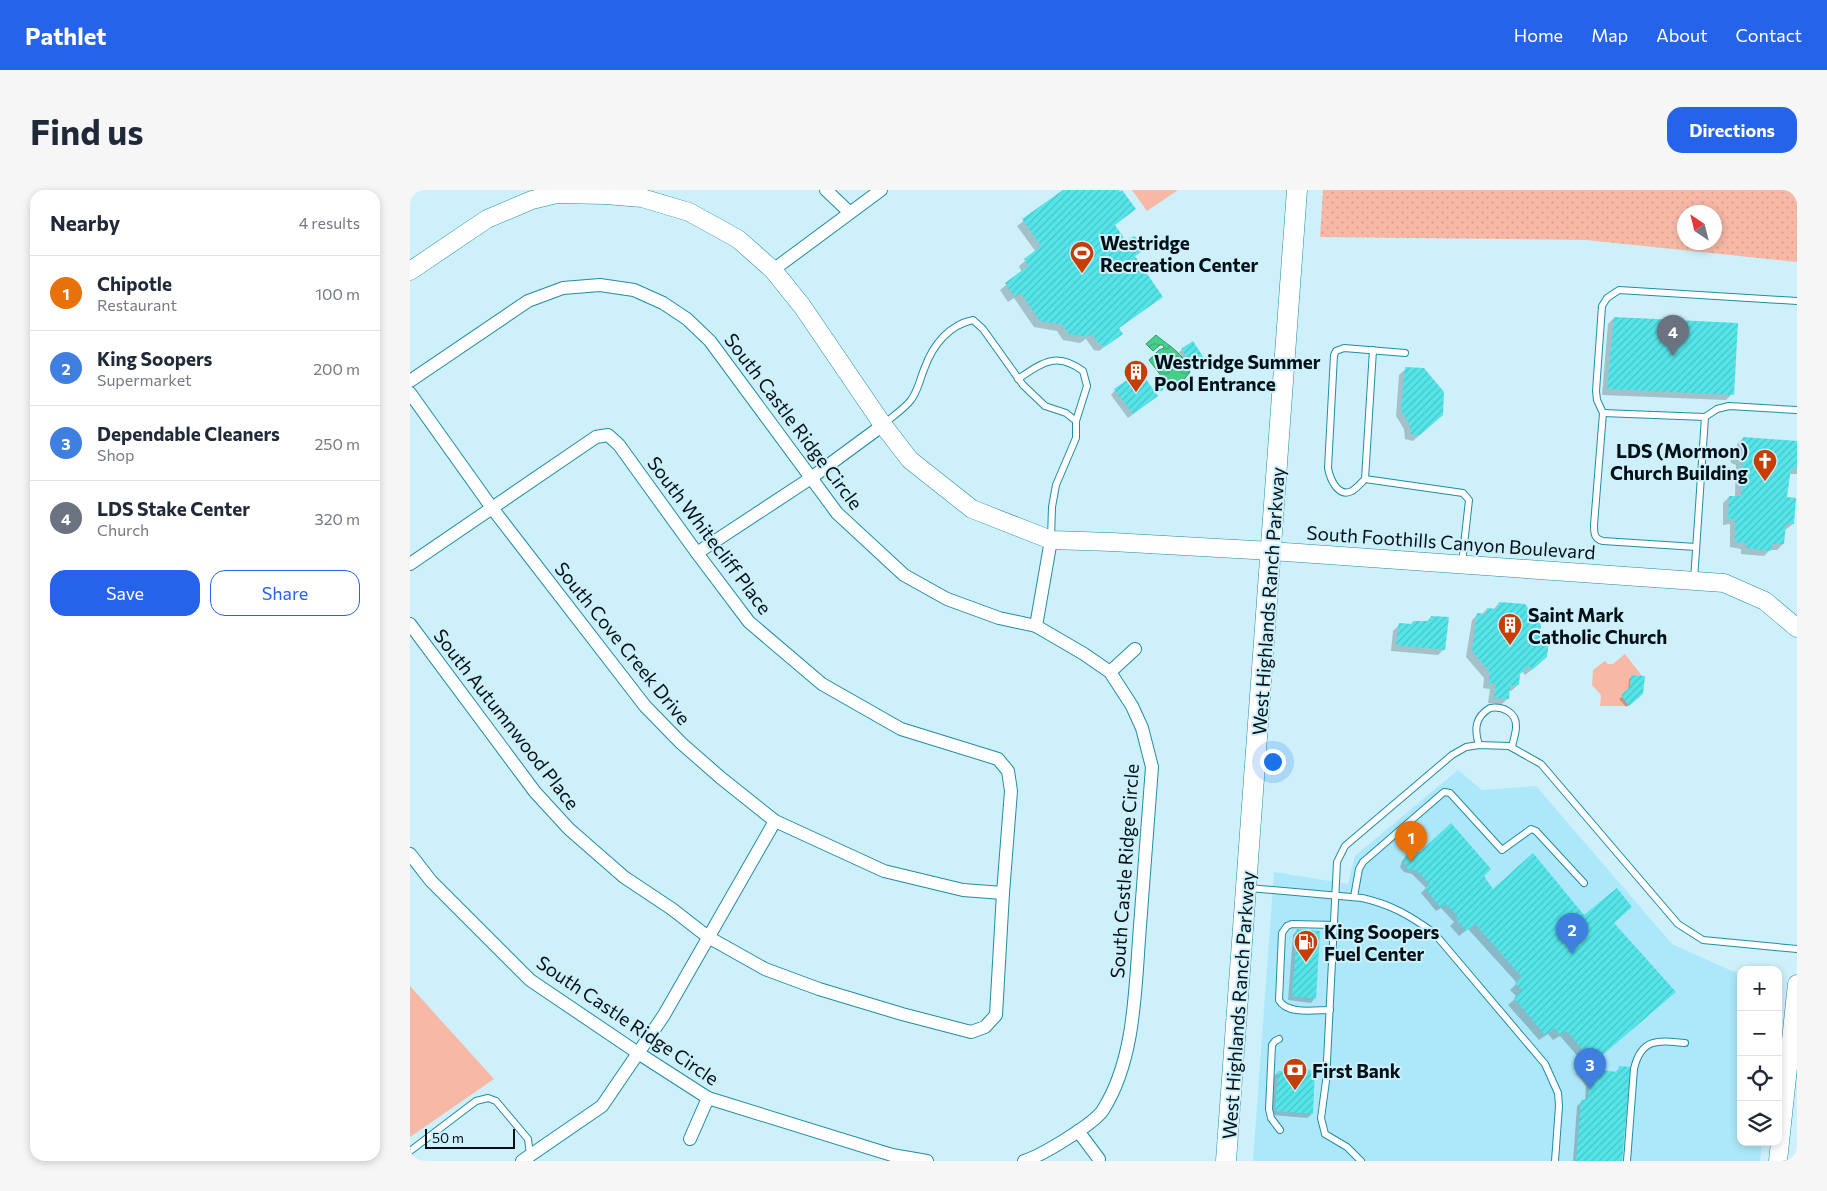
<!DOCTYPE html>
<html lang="en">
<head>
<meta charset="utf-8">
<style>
  body { margin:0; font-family:Commissioner,sans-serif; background:#f6f6f7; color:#1f2937 }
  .controls { position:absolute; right:15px; bottom:15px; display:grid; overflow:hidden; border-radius:10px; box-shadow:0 2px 8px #0003 }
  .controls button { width:45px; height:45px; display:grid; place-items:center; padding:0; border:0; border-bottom:1px solid #e0e1e3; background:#fff; color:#1f2937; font:25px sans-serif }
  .compass { position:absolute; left:1267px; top:15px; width:45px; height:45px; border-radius:50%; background:#fff; box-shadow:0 2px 8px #0003; rotate:325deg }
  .scale { position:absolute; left:15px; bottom:12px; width:90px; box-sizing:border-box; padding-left:5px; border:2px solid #001016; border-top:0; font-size:14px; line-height:18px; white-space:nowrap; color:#001016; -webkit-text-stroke:4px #cdf0fb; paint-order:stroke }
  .you { position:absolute; left:862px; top:571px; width:18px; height:18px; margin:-12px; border:4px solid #fff; border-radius:50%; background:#1a73e8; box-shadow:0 0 0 8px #1a73e833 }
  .badge { display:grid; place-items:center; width:32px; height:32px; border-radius:50%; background:#2563eb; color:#fff; font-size:16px; font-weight:700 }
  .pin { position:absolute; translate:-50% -41px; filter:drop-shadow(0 1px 2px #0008) }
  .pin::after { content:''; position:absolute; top:26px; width:18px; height:15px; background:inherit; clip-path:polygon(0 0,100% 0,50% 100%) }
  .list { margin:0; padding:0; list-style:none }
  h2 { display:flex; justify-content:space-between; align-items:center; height:65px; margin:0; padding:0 20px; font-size:21px }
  h2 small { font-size:16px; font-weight:400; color:#747a83 }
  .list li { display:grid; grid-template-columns:32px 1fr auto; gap:15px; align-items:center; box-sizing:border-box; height:75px; padding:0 20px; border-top:1px solid #e0e1e3 }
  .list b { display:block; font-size:19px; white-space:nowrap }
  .list p { margin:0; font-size:16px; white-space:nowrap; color:#747a83 }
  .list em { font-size:16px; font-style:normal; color:#747a83 }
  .actions { display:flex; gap:10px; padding:15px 20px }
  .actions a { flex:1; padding:11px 0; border:1px solid #2563eb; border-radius:15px; text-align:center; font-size:18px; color:#2563eb }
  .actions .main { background:#2563eb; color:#fff }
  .icon { flex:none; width:28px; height:28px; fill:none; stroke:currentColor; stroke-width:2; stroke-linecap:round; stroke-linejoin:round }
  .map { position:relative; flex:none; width:1387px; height:971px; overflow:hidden; border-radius:15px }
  header { display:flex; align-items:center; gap:30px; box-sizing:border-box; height:70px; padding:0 25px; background:#2563eb; color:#fff }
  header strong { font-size:24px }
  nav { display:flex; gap:28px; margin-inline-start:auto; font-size:18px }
  .intro { display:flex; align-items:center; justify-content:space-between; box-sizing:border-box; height:120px; padding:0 30px }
  h1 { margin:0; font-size:35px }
  .button { padding:12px 22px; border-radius:15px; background:#2563eb; color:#fff; font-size:18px; font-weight:700 }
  main { display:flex; gap:30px; padding:0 30px }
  aside { flex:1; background:#fff; border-radius:15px; box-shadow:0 2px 8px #0003 }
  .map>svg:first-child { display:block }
</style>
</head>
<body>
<header>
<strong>Pathlet</strong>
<nav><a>Home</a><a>Map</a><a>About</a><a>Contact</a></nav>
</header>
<div class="intro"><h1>Find us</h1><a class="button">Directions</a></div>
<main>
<aside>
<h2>Nearby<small>4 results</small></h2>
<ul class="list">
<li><span class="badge" style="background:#e8710a">1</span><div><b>Chipotle</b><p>Restaurant</p></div><em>100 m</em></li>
<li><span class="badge" style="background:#3f7fe0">2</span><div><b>King Soopers</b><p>Supermarket</p></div><em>200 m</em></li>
<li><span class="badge" style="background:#3f7fe0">3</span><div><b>Dependable Cleaners</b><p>Shop</p></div><em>250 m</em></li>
<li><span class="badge" style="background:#6b7280">4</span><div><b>LDS Stake Center</b><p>Church</p></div><em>320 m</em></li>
</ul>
<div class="actions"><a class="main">Save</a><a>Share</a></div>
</aside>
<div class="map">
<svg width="1387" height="971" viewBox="0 0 1387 971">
  <defs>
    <pattern id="grass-dots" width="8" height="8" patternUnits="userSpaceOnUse" patternTransform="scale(1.25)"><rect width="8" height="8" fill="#f7b9a6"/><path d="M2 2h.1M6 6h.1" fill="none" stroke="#d29e8e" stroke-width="1.8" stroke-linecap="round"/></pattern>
    <pattern id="water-waves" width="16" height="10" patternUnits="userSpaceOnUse" patternTransform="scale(1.25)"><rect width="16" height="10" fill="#47ce8b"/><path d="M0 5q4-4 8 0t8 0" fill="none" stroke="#3cb077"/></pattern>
    <pattern id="building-hatch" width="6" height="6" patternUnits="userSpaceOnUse" patternTransform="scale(1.25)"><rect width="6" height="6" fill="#55e5e9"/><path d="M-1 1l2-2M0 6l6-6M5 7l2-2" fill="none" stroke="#48c3c7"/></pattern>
  </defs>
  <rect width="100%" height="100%" fill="#cdf0fb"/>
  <path fill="#ace8f9" d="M1048 580 1072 600 1126 596 1262 754 1331 785V952H1352L1350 971H843L864 682 938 694 945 666Z"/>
  <path fill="url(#grass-dots)" fill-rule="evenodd" d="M913 0H1387V72L1176 50 910 47ZM1274 22H1304V52H1274Z"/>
  <g fill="#f7b9a6">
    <path d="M722 0H768L737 21Z"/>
    <path d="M1215 464 1232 486 1221 485 1220 497 1211 505 1219 516H1190L1191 505 1182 495 1183 480 1195 471 1198 474H1203Z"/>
    <path d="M0 796 84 889 0 947Z"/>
  </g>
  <path fill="url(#water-waves)" stroke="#329568" d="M746 145C760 157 774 163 780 182L771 193 772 199 760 202 752 187 739 170 749 160 754 158 753 155H750L743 161 736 154Z"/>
  <g fill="#0003">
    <path d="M655 0H707L704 36 716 53 732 60 724 67 751 107 708 139 705 149 689 161 684 160 676 149 670 153 653 150 647 141 624 137 604 108 598 112 590 100 612 82 609 76 626 62 607 36Z"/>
    <path d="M1204 128 1322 204 1316 210 1192 205 1198 134Z"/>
    <path d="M772 160 790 170 779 177 769 162Z"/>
    <path d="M996 179 1025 231 1003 251 995 249 994 239 986 226 989 185Z"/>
    <path d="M746 193 751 200 744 203 742 210 718 228 701 205 705 200H742Z"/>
    <path d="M1333 248 1387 252V284H1379L1376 308 1383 334 1375 340 1373 354 1367 360H1360L1354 366 1331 364V359L1320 357V334L1313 335V313L1319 307H1325L1326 275 1321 273 1320 266 1327 260V254Z"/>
    <path d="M1089 413 1130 473 1115 485 1112 481 1108 484V495L1101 501H1099L1098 508 1092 514 1078 513 1080 499 1073 498 1074 488 1056 467 1062 430 1068 424H1072L1077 419 1083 420Z"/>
    <path d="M1021 427 1034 459 1028 465 981 461 983 441 989 435H1000L1003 432H1016Z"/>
    <path d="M1222 486 1229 507 1216 517 1209 509 1218 501 1219 489Z"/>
    <path d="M996 666 1072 686 1083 700 1203 733 1187 869 1191 881 1205 883 1210 877 1211 971H1163L1167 916 1172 911H1175L1176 896 1167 884 1176 876 1150 846 1143 850 1138 844 1129 850 1098 815 1107 807 1100 800 1107 793 1058 739 1049 746 1040 736 1044 732 1031 718 1026 721 1011 703 1016 698 1002 684 994 682 990 677 992 671Z"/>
    <path d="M887 740 905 808 901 813 878 810 883 745Z"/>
    <path d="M868 882 902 924 897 928 862 925 864 886Z"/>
  </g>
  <g fill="url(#building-hatch)">
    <path d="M653 0H709L710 2 712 0 726 19 705 35 716 51 724 46 731 52 734 60 725 66 753 107 709 138 713 144 696 156 690 155 682 144 677 147 659 144 653 135 630 131 611 103 605 107 595 93 618 76 614 69 631 56 612 29Z"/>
    <path d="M1204 127 1328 133 1324 205 1197 199Z"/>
    <path d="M783 151 794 168 783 175 771 159Z"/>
    <path d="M995 177 1014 178 1034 202 1033 225 1010 245 1001 244 999 233 991 220Z"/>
    <path d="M730 181 748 206 723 224 704 199Z"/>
    <path d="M746 191H752L755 196 752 201 747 202 743 196Z"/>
    <path d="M1333 247 1387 251V278H1381L1377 307 1386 308 1384 334H1376L1374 354H1362L1361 361 1336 358V353L1325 352V329H1318L1319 306H1331L1332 269 1326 267V259L1333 258Z"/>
    <path d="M1089 412 1115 414 1131 435 1130 445 1136 446 1139 451 1137 467 1122 480 1119 476 1110 484 1109 495H1100L1099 509 1084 508 1086 493H1079V481L1062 461 1067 423 1076 424 1077 418 1087 419Z"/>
    <path d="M1021 426 1039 427 1035 460 986 455 989 433 1002 434 1003 431H1020Z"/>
    <path d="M1221 485 1235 486 1233 504 1219 516 1211 505 1220 497Z"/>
    <path d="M1041 633 1081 679 1074 686 1083 699 1123 663 1174 725 1207 698 1222 717 1204 733 1266 802 1189 868 1192 880 1208 882 1209 876 1221 877 1212 971H1166L1171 910 1178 909 1180 891 1170 879 1181 870 1157 841 1150 845 1145 838 1135 845 1104 808 1112 800 1105 793 1112 787 1065 734 1056 741 1046 729 1048 727 1036 714 1031 718 1015 698 1020 694 1006 680 998 679 994 672 996 665 1002 660 1010 662Z"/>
    <path d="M887 739 910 741 906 809 882 806Z"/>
    <path d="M905 880 903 924 865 921 868 881Z"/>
  </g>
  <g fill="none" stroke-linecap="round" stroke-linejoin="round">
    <defs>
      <g id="lane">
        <path d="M995 163 934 158 926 161 924 165 918 278C920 289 928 308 942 301 947 298 951 293 955 289L1053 303 1059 310 1052 373"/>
        <path d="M608 189C632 173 646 161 673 181L677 196 666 231"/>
        <path d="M1193 223 1295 227 1284 390"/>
        <path d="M1295 227 1307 219 1319 216 1387 220"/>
        <path d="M475 233C483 226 494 219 501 210 509 199 510 188 515 177 523 155 539 135 563 130L573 139 613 195 635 216 656 223 666 231V248L646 295 642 317 641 349"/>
        <path d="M955 289 963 160"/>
        <path d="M1286 357 1193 351C1184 349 1184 343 1184 335L1193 223 1187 210 1186 201 1192 116 1197 108 1209 100 1387 111"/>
        <path d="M1069 555C1064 539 1065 527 1080 518 1092 516 1107 522 1106 537 1106 543 1103 551 1102 557"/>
        <path d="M839 698 952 708C980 714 1001 726 1024 743L1135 874 1148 903 1149 916 1145 971"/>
        <path d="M944 707 949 679 953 672 1034 602 1040 603 1092 660 1121 639 1126 641 1174 693"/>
        <path d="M920 820C905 820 877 825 869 810L872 743 877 736 882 734 924 735"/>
        <path d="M869 849 865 851 862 855 859 919 861 928 870 940"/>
        <path d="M0 961 66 911 78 908 86 911 118 949 120 965"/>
        <path d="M951 971 937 957 915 944 911 928 916 891 927 672 935 656 1042 565 1056 557 1069 555 1099 556 1131 574 1268 734 1293 750 1387 759"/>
        <path d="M1217 971 1224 879C1231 848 1248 850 1275 853"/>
      </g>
      <g id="street">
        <path d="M416 0 439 22"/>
        <path d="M363 80 471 0"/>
        <path d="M0 191 118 111 153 98 190 95 224 100 253 113 277 129 300 151 427 323 494 385 537 409 589 428 626 436 674 464 700 482 722 516 732 538 742 577C738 630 734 683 730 736 725 796 726 868 693 920 684 934 631 966 614 971"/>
        <path d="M0 203 82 318 235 516 271 553 311 588 365 631 474 681 553 700 593 703"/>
        <path d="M287 363 401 288 473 235"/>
        <path d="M0 374 186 247 198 245 209 255 287 363 339 432 412 494 491 539 588 569 598 581 601 601 593 703 586 825 575 837 561 842 492 824 409 799 355 779 298 747 262 719 214 687 159 639 125 602 0 434"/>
        <path d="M626 436 641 350"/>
        <path d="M700 482 725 459"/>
        <path d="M0 664 21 691 120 790 228 863 298 908 482 965 517 971"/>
        <path d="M668 941 689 969"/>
        <path d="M280 949 298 908"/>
        <path d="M112 971 192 916 254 825 365 631"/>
      </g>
      <g id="secondary">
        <path d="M0 81 77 29 122 10 147 4 196 5 232 8 279 22 328 49 363 80 392 116 473 235 500 270 562 319 641 350 702 352 861 361 1314 393 1355 411 1387 438"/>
        <path d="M1368 971 1387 794"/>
      </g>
      <path id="primary" d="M816 971 887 0"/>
    </defs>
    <use href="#lane" stroke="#218ca5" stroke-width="8"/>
    <use href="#street" stroke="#218ca5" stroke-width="14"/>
    <use href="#secondary" stroke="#218ca5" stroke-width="19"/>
    <use href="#primary" stroke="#218ca5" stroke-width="21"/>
    <use href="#lane" stroke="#fff" stroke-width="6"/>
    <use href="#street" stroke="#fff" stroke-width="12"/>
    <use href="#secondary" stroke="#fff" stroke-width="18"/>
    <use href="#primary" stroke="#fff" stroke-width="20"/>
  </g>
  <defs>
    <symbol id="stadium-pin" viewBox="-11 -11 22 30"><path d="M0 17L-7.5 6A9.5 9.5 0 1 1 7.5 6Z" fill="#c53e06" stroke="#cdf0fb"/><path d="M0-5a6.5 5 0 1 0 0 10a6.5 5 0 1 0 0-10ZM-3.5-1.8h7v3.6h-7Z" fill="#fff"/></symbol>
    <symbol id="building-pin" viewBox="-11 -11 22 30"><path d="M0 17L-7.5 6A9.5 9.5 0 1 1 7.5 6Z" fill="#c53e06" stroke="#cdf0fb"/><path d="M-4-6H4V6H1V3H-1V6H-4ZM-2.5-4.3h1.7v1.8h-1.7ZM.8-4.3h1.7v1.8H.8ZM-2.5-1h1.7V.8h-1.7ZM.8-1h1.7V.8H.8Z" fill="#fff"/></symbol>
    <symbol id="church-pin" viewBox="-11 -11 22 30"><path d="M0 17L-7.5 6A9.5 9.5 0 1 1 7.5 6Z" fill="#c53e06" stroke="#cdf0fb"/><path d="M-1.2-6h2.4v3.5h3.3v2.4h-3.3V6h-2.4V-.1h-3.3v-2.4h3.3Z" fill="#fff"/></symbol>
    <symbol id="fuel-pin" viewBox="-11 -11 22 30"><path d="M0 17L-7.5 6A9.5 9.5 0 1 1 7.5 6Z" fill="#c53e06" stroke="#cdf0fb"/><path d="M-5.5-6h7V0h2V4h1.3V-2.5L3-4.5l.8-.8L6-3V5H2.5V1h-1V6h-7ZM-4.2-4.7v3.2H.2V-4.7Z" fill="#fff"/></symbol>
    <symbol id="bank-pin" viewBox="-11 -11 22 30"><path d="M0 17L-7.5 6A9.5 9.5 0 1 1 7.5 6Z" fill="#c53e06" stroke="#cdf0fb"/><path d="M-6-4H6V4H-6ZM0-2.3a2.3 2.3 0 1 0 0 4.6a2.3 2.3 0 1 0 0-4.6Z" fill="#fff"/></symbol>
  </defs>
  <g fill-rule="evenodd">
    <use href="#stadium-pin" x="658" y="49" width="28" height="38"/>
    <use href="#building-pin" x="712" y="168" width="28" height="38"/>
    <use href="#church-pin" x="1341" y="257" width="28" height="38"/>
    <use href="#building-pin" x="1086" y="421" width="28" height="38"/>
    <use href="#fuel-pin" x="882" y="738" width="28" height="38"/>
    <use href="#bank-pin" x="871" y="866" width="28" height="38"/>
  </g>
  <g text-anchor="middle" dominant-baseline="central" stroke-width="4" stroke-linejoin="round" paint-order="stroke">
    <g font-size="19" font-weight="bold" fill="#001016" stroke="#cdf0fb" text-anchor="start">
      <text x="690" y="52">Westridge<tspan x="690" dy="22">Recreation Center</tspan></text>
      <text x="744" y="171">Westridge Summer<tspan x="744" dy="22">Pool Entrance</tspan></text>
      <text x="1338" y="260" text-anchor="end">LDS (Mormon)<tspan x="1338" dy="22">Church Building</tspan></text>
      <text x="1118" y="424">Saint Mark<tspan x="1118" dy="22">Catholic Church</tspan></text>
      <text x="914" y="741">King Soopers<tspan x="914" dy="22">Fuel Center</tspan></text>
      <text x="902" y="880">First Bank</text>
    </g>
    <g font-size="19" fill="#001016" stroke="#cdf0fb">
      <text transform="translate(384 231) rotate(53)">South Castle Ridge Circle</text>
      <text transform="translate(300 345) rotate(53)">South Whitecliff Place</text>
      <text transform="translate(1041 352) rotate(4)">South Foothills Canyon Boulevard</text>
      <text transform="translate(858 411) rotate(-86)">West Highlands Ranch Parkway</text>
      <text transform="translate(213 453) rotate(51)">South Cove Creek Drive</text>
      <text transform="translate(97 529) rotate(52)">South Autumnwood Place</text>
      <text transform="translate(714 681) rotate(-86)">South Castle Ridge Circle</text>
      <text transform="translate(828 815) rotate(-86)">West Highlands Ranch Parkway</text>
      <text transform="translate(218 830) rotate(34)">South Castle Ridge Circle</text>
    </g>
  </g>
</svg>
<div class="controls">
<button>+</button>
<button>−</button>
<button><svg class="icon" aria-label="locate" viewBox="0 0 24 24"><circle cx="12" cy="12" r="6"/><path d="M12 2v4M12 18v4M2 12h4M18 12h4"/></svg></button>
<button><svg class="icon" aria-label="layers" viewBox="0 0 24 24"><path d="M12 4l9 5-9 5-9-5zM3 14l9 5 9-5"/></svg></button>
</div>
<svg class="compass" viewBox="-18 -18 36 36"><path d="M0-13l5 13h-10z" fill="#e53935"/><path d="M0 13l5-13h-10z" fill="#747a83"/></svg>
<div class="scale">50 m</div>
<div class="you"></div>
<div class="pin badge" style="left:1001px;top:672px;background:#e8710a">1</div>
<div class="pin badge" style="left:1162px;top:764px;background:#3f7fe0">2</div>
<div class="pin badge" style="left:1180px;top:899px;background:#3f7fe0">3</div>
<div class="pin badge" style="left:1263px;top:166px;background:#6b7280">4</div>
</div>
</main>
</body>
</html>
